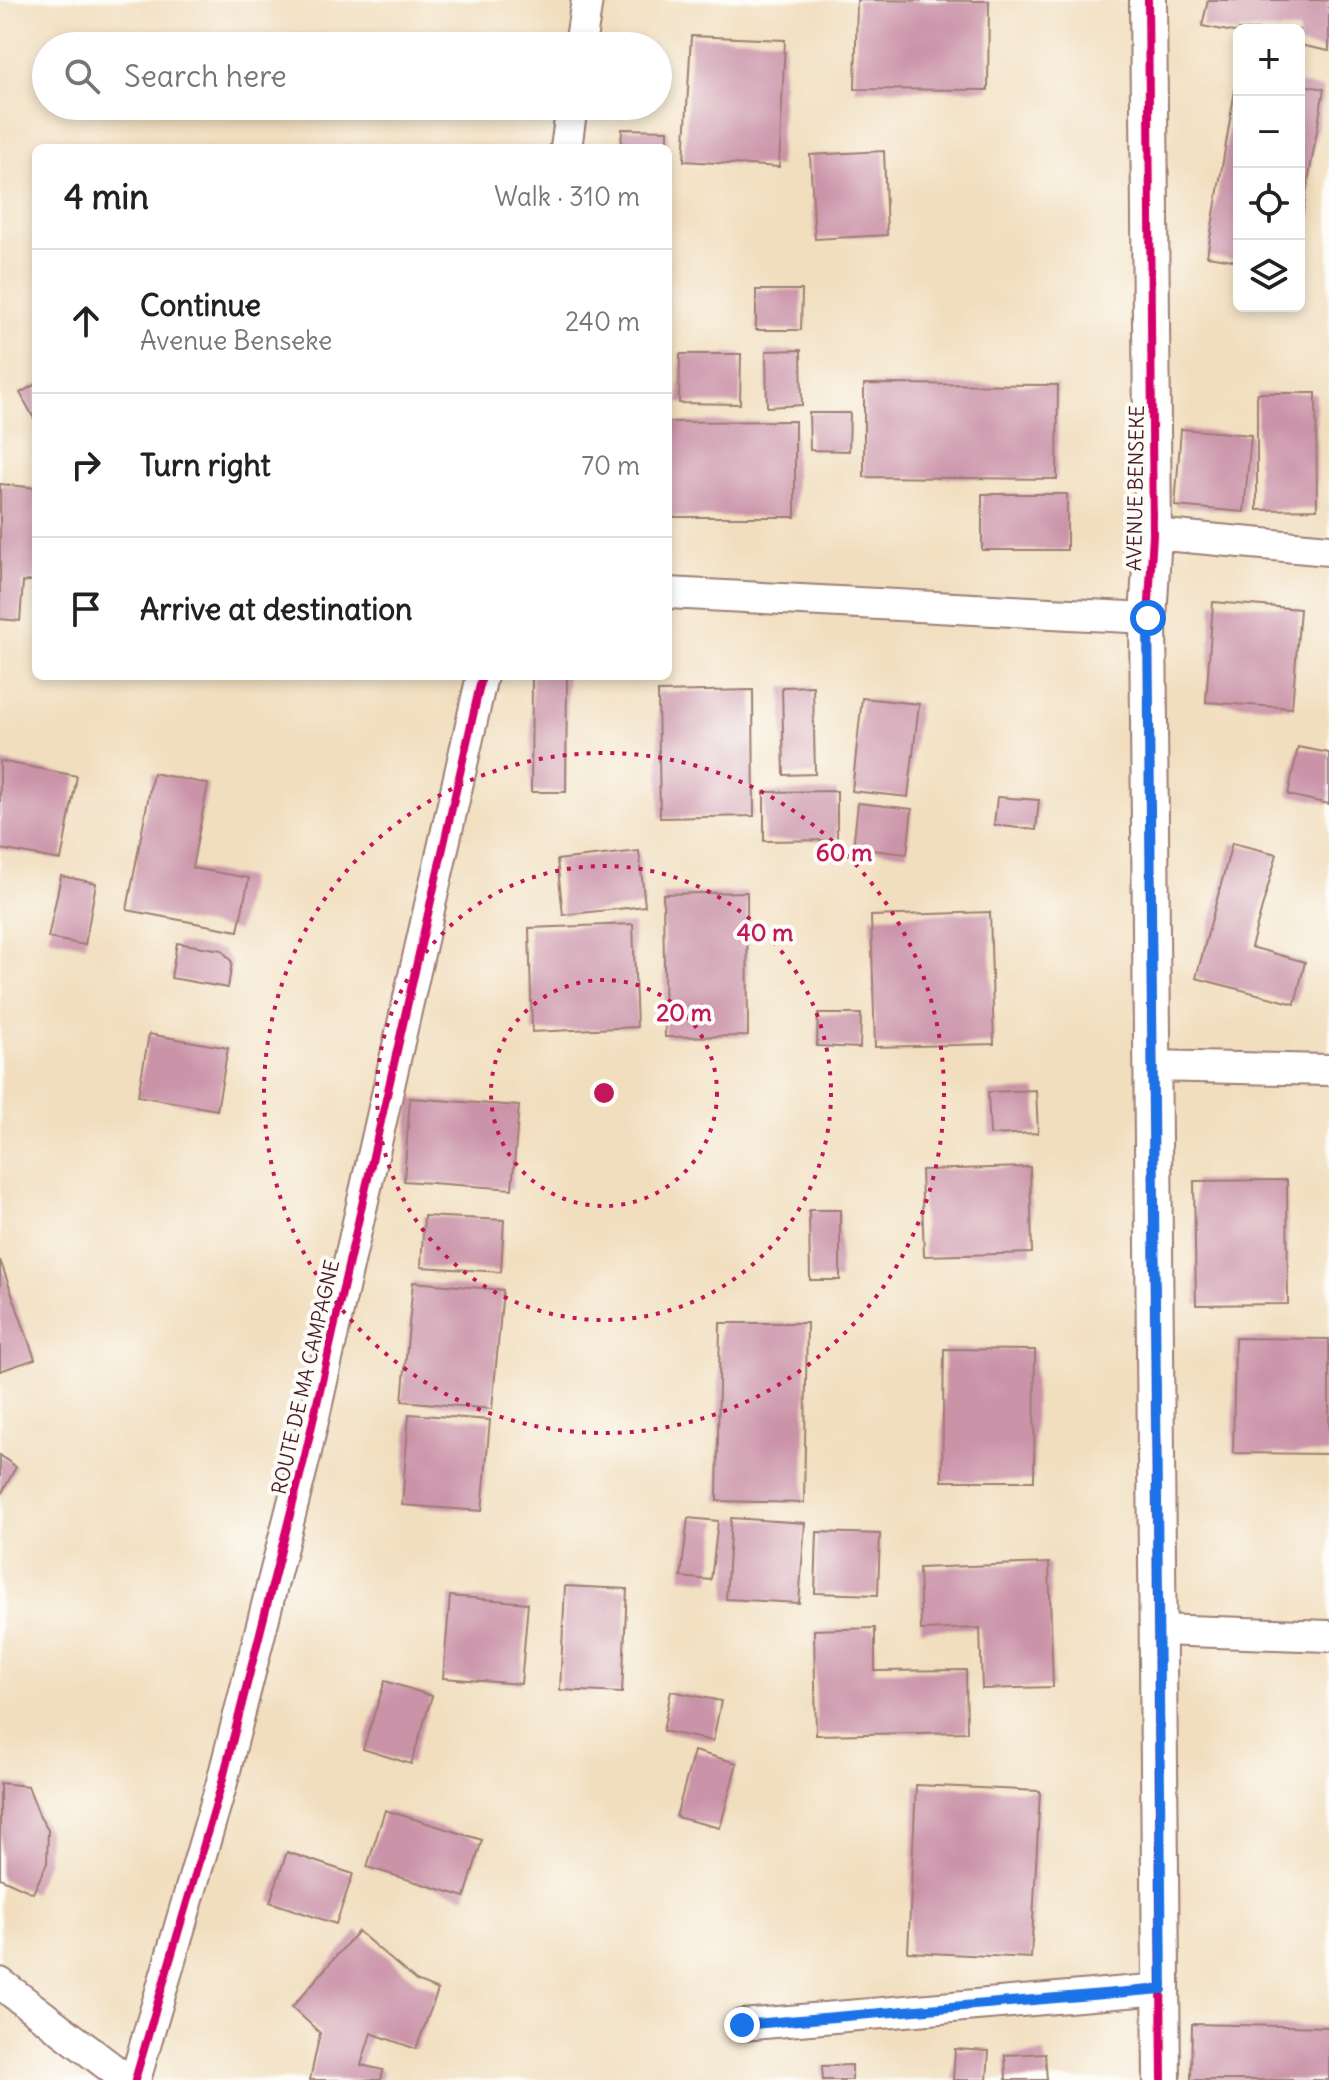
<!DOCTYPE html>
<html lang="en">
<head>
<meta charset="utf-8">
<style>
  body { margin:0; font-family:Delius,sans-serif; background:#f2f2f2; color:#222 }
  .controls { position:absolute; right:24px; top:24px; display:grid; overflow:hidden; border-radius:12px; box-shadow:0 4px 12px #0003 }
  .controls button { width:72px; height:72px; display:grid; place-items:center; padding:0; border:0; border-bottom:2px solid #e0e0e0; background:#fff; color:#222; font:40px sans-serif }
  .stop { position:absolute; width:24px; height:24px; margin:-18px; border:6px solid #1a73e8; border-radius:50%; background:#fff }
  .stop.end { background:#1a73e8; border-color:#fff; box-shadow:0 2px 8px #0008 }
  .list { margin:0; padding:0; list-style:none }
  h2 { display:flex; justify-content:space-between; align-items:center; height:104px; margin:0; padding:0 32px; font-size:34px }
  h2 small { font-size:26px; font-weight:400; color:#767676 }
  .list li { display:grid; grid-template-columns:52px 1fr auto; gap:24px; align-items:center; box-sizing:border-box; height:144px; padding:0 32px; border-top:2px solid #e0e0e0 }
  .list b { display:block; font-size:30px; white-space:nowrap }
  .list p { margin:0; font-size:26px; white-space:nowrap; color:#767676 }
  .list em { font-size:26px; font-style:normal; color:#767676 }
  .icon { flex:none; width:44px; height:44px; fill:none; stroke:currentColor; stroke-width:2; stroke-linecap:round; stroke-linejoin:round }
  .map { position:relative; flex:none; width:1329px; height:2080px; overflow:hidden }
  .search { position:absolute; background:#fff; box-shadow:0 4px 12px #0003; left:32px; top:32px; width:640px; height:88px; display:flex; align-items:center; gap:20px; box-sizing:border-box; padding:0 28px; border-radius:44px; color:#767676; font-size:30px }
  .panel { position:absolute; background:#fff; box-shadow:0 4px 12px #0003; left:32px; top:144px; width:640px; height:536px; border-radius:12px }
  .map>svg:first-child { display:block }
</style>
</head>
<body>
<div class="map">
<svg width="1329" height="2080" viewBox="0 0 1329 2080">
  <rect width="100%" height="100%" fill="#fdfcf7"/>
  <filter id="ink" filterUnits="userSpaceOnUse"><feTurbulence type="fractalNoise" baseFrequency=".0125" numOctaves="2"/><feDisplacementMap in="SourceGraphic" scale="16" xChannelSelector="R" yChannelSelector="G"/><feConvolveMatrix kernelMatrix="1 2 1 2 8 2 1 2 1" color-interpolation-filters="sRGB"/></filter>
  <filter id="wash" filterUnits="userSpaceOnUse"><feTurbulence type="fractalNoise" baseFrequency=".006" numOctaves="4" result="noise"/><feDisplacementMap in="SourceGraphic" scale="32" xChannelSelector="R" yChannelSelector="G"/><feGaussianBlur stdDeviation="1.8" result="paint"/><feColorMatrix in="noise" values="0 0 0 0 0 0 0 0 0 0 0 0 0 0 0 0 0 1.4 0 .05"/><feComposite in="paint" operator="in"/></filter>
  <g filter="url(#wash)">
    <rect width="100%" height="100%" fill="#f1debe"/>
    <g id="blocks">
      <g fill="#ca93a8">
        <path d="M857 0 989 1 988 90 855 89Z"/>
        <path d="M1208 0H1329V51L1299 45V30H1239V33L1202 26Z"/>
        <path d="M691 36 785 40 779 167 684 161Z"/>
        <path d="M1237 78H1239V261L1207 256Z"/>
        <path d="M1299 84 1324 89 1301 224H1299Z"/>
        <path d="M622 129 668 130V148H621Z"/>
        <path d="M884 151 887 235 815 239 810 155Z"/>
        <path d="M756 290H802L801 330H756Z"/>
        <path d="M801 350 802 405 767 407 766 351Z"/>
        <path d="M680 354H741L740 404 679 403Z"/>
        <path d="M36 384V422L20 393Z"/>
        <path d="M864 384 1058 385 1057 479 864 477Z"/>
        <path d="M1257 393H1316L1317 509 1257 510Z"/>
        <path d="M809 413H850L849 451 810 450Z"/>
        <path d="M795 421V517H668V422Z"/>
        <path d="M1181 429 1251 435 1244 512 1175 506Z"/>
        <path d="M0 484 36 488V580L23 582 20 621 0 619Z"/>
        <rect x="982" y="494" width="85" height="56"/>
        <path d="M1213 602 1300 609 1292 708 1206 702Z"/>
        <path d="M532 676H567L566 792H531Z"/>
        <path d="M813 686 815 774 784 775 782 687Z"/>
        <path d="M753 690 754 816 660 818 658 692Z"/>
        <path d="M862 698 919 704 908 797 852 791Z"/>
        <path d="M1298 747 1329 753V804L1288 795Z"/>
        <path d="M0 761 77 776 61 860 0 849Z"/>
        <path d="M153 773 208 784 192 868 249 878 238 931 127 910Z"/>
        <path d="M837 791V840L764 841V792Z"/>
        <path d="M997 797 1039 800 1036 830 994 825Z"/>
        <path d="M858 803 912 809 907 854 853 848Z"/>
        <path d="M1232 843 1277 854 1251 947 1305 962 1295 1004 1196 978Z"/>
        <path d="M639 851 645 906 563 915 557 860Z"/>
        <path d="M61 876 96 883 85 945 48 938Z"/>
        <path d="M747 892 748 1036 665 1037 663 894Z"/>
        <path d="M990 912 994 1044 875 1047 871 916Z"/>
        <path d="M633 924 637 1027 532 1032 529 928Z"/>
        <path d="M177 943 222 950 232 962 228 988 171 978Z"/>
        <path d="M818 1014H861L860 1048 817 1046Z"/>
        <path d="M149 1034 228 1048 217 1110 138 1096Z"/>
        <path d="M1036 1090 1038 1133 990 1135 988 1092Z"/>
        <path d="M410 1098 519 1106 512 1189 404 1181Z"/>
        <path d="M1030 1167 1032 1253 924 1256 921 1170Z"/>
        <path d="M1287 1180 1288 1304 1196 1305 1194 1181Z"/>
        <path d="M809 1210H840V1280H810Z"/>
        <path d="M424 1216 504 1220 501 1272 421 1267Z"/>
        <path d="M0 1260 35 1359 0 1371Z"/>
        <path d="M413 1282 503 1290 492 1409 402 1401Z"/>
        <path d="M720 1323H807L804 1503 717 1501Z"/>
        <path d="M1235 1338 1329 1339V1454L1233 1453Z"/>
        <path d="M944 1349 1035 1350 1034 1481H942Z"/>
        <path d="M409 1414 490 1420 482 1511 402 1505Z"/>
        <path d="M0 1455 16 1467 0 1496Z"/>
        <path d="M688 1518 718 1521 711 1580 681 1577Z"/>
        <path d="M731 1518 805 1523 799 1603 726 1599Z"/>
        <path d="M817 1532 880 1534 878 1595 815 1593Z"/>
        <path d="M1049 1563 1053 1687 982 1689 980 1628 921 1630 919 1568Z"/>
        <path d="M565 1586 627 1589 622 1693 560 1690Z"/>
        <path d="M450 1596 528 1603 521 1684 443 1678Z"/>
        <path d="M875 1628V1671L966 1670 967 1732 816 1735 814 1630Z"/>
        <path d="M385 1681 432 1696 411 1764 363 1749Z"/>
        <path d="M671 1691 721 1701 713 1741 663 1731Z"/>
        <path d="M694 1751 737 1763 720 1828 676 1817Z"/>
        <path d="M0 1783 28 1786 40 1817 48 1830 47 1863 33 1893 0 1878Z"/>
        <path d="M916 1785 1040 1791 1031 1958 908 1952Z"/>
        <path d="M385 1810 482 1840 465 1897 367 1867Z"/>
        <path d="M287 1852 353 1874 336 1924 270 1902Z"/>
        <path d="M358 1931 416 1981 438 1990 416 2049 371 2033 361 2065 383 2070 381 2080H310L320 2033 292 2007Z"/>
        <path d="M1192 2024 1329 2027V2080H1191Z"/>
        <path d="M955 2049 989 2051 987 2080H953Z"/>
        <path d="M1045 2053 1047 2080H1006L1005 2055Z"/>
        <path d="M852 2065V2080H823L822 2066Z"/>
      </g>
    </g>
  </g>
  <g filter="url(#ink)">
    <use href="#blocks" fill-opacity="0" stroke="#9e7e74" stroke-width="2"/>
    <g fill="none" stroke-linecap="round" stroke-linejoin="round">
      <defs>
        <g id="minor">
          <path d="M580 46 587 0"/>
          <path d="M566 148 572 106"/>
          <path d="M1153 534 1329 550"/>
          <path d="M668 593 1148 618"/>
          <path d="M1152 1066 1329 1070"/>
          <path d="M1158 1630 1329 1636"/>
          <path d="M0 1983 127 2080"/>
          <path d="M742 2025 1162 1989"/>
          <path d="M135 2080 221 1786 305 1456 482 676"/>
        </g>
        <path id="tertiary" d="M1148 0 1153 534 1148 618 1162 2080"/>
      </defs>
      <use href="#minor" stroke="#9e7e74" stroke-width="34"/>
      <use href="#tertiary" stroke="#9e7e74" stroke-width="40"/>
      <use href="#minor" stroke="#fff" stroke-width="30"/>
      <use href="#tertiary" stroke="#fff" stroke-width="36"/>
      <defs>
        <g id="cycleway">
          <path d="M1148 0 1153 534 1148 618 1162 2080"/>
          <path d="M135 2080 221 1786 305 1456 482 676"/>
        </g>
      </defs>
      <use href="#cycleway" stroke="#fdfcf7" stroke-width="13"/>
      <use href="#cycleway" stroke="#d6006c" stroke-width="8"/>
    </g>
  </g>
  <g fill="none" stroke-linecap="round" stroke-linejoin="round" filter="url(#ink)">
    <path stroke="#1a73e8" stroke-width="10" d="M742 2025 1162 1989 1148 618"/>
  </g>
  <g fill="none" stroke="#c2185b" stroke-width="4" stroke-dasharray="4 8">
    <circle cx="604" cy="1093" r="113"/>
    <circle cx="604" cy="1093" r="227"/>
    <circle cx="604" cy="1093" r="340"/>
  </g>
  <g text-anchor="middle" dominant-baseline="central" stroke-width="8" stroke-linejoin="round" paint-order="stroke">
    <g font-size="20" fill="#4a1f2b" stroke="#fdfcf7">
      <text transform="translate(1135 488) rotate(-89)">AVENUE BENSEKE</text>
      <text transform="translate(305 1377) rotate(-77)">ROUTE DE MA CAMPAGNE</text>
    </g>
  </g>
  <circle cx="604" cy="1093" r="12" fill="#c2185b" stroke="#fdfcf7" stroke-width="4"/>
  <g font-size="24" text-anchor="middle" font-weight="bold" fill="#c2185b" stroke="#fdfcf7" stroke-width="8" stroke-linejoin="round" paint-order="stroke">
    <text x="844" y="861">60 m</text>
    <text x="765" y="941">40 m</text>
    <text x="684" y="1021">20 m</text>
  </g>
</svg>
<div class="controls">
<button>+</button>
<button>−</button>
<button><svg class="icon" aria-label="locate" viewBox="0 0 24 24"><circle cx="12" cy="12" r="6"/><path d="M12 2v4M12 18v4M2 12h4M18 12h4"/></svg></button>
<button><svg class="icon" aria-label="layers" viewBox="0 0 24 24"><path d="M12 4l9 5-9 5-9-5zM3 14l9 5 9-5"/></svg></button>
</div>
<div class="stop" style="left:1148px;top:618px"></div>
<div class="stop end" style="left:742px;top:2025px"></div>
<div class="search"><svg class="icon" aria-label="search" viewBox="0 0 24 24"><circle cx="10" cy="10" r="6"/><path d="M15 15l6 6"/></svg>Search here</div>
<section class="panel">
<h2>4 min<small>Walk · 310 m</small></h2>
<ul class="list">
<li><svg class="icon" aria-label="ahead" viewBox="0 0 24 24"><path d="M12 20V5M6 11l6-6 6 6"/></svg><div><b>Continue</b><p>Avenue Benseke</p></div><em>240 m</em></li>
<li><svg class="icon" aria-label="right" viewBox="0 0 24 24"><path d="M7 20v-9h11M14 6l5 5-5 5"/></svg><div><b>Turn right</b></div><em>70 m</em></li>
<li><svg class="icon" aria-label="arrive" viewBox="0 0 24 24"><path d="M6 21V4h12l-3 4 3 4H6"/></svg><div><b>Arrive at destination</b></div></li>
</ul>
</section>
</div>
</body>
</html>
